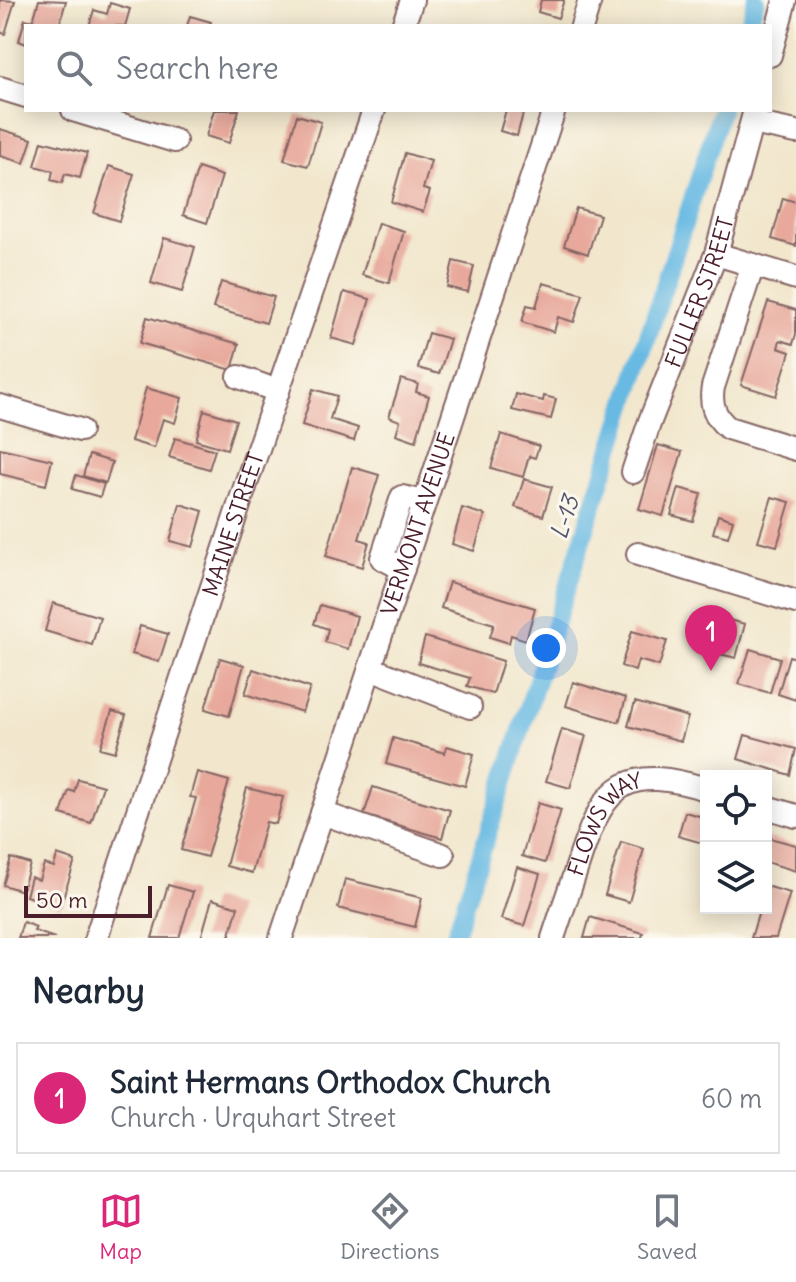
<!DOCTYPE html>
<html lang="en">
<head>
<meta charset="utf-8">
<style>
  body { margin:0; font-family:Delius,sans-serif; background:#f2f2f3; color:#1f2937 }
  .controls { position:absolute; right:24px; bottom:24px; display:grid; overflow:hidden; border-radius:0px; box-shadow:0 4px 20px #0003 }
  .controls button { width:72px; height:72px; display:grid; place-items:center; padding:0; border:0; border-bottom:2px solid #e0e1e3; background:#fff; color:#1f2937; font:40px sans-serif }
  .scale { position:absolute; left:24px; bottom:20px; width:128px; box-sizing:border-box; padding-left:8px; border:4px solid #4a1f2b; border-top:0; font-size:22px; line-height:28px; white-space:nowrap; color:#4a1f2b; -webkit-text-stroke:6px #fbf7ec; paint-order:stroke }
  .you { position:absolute; left:546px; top:648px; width:28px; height:28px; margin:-20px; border:6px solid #fff; border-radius:50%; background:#1a73e8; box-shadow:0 0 0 12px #1a73e833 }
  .badge { display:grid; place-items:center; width:52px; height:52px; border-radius:50%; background:#db2777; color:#fff; font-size:26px; font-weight:700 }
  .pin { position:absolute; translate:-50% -66px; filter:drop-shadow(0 2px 4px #0008) }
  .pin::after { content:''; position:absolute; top:42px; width:28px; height:24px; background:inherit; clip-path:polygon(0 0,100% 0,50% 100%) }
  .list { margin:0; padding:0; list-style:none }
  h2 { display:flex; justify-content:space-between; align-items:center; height:104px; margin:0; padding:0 32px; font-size:34px }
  h2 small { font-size:26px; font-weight:400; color:#747a83 }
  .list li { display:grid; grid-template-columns:52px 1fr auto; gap:24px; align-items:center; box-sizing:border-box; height:112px; margin:0 16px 16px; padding:0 16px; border:2px solid #e0e1e3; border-radius:0px }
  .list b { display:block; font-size:30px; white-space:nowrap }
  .list p { margin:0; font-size:26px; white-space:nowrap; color:#747a83 }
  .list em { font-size:26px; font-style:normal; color:#747a83 }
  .icon { flex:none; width:44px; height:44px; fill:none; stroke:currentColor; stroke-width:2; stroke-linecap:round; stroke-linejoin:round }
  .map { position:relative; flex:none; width:796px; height:938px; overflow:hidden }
  .search { position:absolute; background:#fff; box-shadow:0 4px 20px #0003; left:24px; right:24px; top:24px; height:88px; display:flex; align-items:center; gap:20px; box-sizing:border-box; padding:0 28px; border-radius:0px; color:#747a83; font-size:30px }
  .sheet { height:232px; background:#fff }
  nav { display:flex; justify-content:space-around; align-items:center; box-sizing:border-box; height:112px; border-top:2px solid #e0e1e3; background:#fff; font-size:22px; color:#747a83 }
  nav a { display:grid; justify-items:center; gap:4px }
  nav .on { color:#db2777 }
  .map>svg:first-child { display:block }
</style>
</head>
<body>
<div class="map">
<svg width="796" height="938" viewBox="0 0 796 938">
  <rect width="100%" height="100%" fill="#fbf7ec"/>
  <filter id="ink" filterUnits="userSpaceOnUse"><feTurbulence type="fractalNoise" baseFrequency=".0125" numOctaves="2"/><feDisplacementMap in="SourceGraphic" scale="16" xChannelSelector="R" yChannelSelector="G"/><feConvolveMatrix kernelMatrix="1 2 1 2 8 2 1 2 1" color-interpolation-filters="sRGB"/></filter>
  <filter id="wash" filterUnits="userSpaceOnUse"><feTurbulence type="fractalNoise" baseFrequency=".006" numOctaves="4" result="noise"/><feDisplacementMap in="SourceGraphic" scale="32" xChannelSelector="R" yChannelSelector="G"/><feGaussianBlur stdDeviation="1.8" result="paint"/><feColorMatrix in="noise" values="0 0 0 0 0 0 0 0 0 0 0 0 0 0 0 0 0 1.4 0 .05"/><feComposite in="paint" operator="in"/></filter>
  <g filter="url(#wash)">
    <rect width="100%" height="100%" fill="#f2e7cd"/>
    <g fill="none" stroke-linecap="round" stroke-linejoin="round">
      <g stroke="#68bae3" stroke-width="18">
        <path d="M748 26 756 0"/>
        <path d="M454 938 721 110"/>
      </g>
    </g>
    <g id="blocks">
      <g fill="#e8a99c">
        <path d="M0 0 15 1 5 34 0 32Z"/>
        <path d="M39 0 66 1 59 26H26V44L19 41 25 19 33 21Z"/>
        <path d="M541 0H564L558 18 538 12Z"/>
        <path d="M110 3 130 9 125 26H89L94 10 107 14Z"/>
        <path d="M190 16 211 22 209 26H187Z"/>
        <path d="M214 110H239L229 143 206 136Z"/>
        <path d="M506 110H524L517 136 500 131Z"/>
        <path d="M297 115 321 122 308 166 284 160Z"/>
        <path d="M0 129 32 139 24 163 0 156Z"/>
        <path d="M42 141 87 153 80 178 65 174 62 183 51 180 53 171 35 166Z"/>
        <path d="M405 153 431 161 423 189 430 191 423 212 391 202Z"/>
        <path d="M109 166 134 174 119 221 94 213Z"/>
        <path d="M198 168 222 176 207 223 183 215Z"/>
        <path d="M783 198 796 202V246L772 239Z"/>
        <path d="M576 208 600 215 588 254 564 246Z"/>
        <path d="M378 223 404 231 389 283 362 275Z"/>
        <path d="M164 238 195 247 182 292 151 283Z"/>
        <path d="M453 261 474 266 468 292 447 287Z"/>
        <path d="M221 282 274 297 266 323 213 308Z"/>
        <path d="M543 283 583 294 574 322 558 317 554 332 522 322 527 305 536 307Z"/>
        <path d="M344 292 370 299 356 345 331 338Z"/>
        <path d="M768 302 796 310V334L793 344 780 340 778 348 790 352 776 396 741 385Z"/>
        <path d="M147 317 239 344 232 370 140 343Z"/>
        <path d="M428 333 450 339 439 374 418 368Z"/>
        <path d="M401 379 418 384 416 392 429 396 416 441 396 434 400 421 389 417Z"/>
        <path d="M146 388 182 398 175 423 163 419 154 448 131 441Z"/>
        <path d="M313 389 337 396 330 419 358 428 354 441 302 425Z"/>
        <path d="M516 394 543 401 544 396 556 399 551 419 512 410Z"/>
        <path d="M204 410 236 420 227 449 196 440Z"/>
        <path d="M501 434 539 446 535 458 529 456 523 477 491 468Z"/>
        <path d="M175 438 215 450 209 469 169 457Z"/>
        <path d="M658 445 682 452 663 516 639 509Z"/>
        <path d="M0 448 52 460 46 485 0 474Z"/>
        <path d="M89 455 112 462 106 483 83 476Z"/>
        <path d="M352 467 379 475 359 539 369 542 362 567 326 556Z"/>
        <path d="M76 475 104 484 100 497 72 489Z"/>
        <path d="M524 479 552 487 543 516 515 507Z"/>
        <path d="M679 488 701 494 693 521 671 515Z"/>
        <path d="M772 497 790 502 777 546 758 541Z"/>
        <path d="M180 504 203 511 193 547 170 541Z"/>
        <path d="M462 508 485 515 474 551 452 544Z"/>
        <path d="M718 515 733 520 728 537 713 533Z"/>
        <path d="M449 582 535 608 526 640 511 635 509 643 490 637 494 624 441 608Z"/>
        <path d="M53 603 100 617 92 645 45 631Z"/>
        <path d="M320 605 357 616 348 649 325 642 328 629 314 624Z"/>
        <path d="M729 620 745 624 736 658 720 654Z"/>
        <path d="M140 626 168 634 159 662 132 654Z"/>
        <path d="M632 631 667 641 659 666 638 660 635 671 621 666Z"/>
        <path d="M425 637 503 661 493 694 467 686 470 678 418 663Z"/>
        <path d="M750 649 780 658 770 693 739 684Z"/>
        <path d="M789 656 796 658V700L778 694Z"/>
        <path d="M220 658 244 665 229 716 205 709Z"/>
        <path d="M253 669 310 688 302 712 245 694Z"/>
        <path d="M573 682 626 698 619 722 566 706Z"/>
        <path d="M635 702 688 717 681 741 628 726Z"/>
        <path d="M112 711 126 715 115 752 100 748Z"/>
        <path d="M562 729 586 736 570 788 546 781Z"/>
        <path d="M745 735 796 749 790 775 738 759Z"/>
        <path d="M393 738 445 753 447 746 474 754 465 786 386 764Z"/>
        <path d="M197 772 229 781 207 857 181 850 196 798 190 797Z"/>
        <path d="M78 779 103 786 91 823 61 814 69 790 74 792Z"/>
        <path d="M373 787 450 810 442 838 364 815Z"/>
        <path d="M247 788 283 797 276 824 266 822 252 873 226 866Z"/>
        <path d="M538 803 561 810 545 863 522 856Z"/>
        <path d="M685 812 706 818V844L678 836Z"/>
        <path d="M766 837 796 845V871L766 862Z"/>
        <path d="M621 842 644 849 629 902 605 895Z"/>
        <path d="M57 855 75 861 60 907 26 896 31 877 39 880 44 864 54 867Z"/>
        <path d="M11 858 30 864 22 891 3 885Z"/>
        <path d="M517 867 540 874 524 926 501 919Z"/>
        <path d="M345 879 422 898 415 927 338 908Z"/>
        <path d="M168 885 193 892 179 938H152Z"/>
        <path d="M766 886 790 893 776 938H751L760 908H766Z"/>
        <path d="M212 899 238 907 229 938H201Z"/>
        <path d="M590 917 643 933 642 938H584Z"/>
        <path d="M23 922 36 927 34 931 55 938H18Z"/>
      </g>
    </g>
  </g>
  <g filter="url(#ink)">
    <use href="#blocks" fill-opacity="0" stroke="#856564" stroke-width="2"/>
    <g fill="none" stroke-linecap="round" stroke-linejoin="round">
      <defs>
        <g id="minor">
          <path d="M403 26 412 0"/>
          <path d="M582 26 590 0"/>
          <path d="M770 55 785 0"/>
          <path d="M0 88 26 96"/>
          <path d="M73 110 175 141"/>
          <path d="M752 123 796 132"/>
          <path d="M716 254 796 278"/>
          <path d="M753 265 713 387C710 404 714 416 728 428L796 449"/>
          <path d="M239 377 278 391"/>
          <path d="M0 406 80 430"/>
          <path id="s1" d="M633 472 650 421 716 254 755 110"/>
          <path d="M638 554 796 602"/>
          <path d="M403 569 382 558 402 497 425 502"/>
          <path d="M370 668 470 707"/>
          <path d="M766 807 796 816"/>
          <path d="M322 813 443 855"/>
          <path id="s2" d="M96 938 247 481 374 110"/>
          <path id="s3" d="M281 938 554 110"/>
          <path id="s4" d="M553 938C562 910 572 883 581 855 606 780 629 766 706 789"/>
        </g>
      </defs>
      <use href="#minor" stroke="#856564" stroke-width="26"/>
      <use href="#minor" stroke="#fff" stroke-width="22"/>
    </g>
  </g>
  <g text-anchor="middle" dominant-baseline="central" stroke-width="6" stroke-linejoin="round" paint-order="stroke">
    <g font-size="22" fill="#4a1f2b" stroke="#fbf7ec">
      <text stroke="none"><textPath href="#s1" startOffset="192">FULLER STREET</textPath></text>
      <text stroke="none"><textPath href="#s2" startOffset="436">MAINE STREET</textPath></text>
      <text stroke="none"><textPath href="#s3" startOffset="436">VERMONT AVENUE</textPath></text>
      <text stroke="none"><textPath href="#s4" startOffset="128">FLOWS WAY</textPath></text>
    </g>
    <g font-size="24" font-style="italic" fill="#54556b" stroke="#fbf7ec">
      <text transform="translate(564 517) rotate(-72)">L-13</text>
    </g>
  </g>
</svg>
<div class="controls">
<button><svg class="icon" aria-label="locate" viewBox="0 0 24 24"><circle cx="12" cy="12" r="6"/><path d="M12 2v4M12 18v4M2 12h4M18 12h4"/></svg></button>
<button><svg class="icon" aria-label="layers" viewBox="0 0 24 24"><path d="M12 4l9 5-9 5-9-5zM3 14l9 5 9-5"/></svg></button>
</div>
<div class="scale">50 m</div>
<div class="you"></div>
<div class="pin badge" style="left:711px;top:671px">1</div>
<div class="search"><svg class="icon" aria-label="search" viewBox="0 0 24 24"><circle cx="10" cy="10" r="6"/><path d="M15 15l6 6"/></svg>Search here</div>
</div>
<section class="sheet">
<h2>Nearby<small></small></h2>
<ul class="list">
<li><span class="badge">1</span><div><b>Saint Hermans Orthodox Church</b><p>Church · Urquhart Street</p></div><em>60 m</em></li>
</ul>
</section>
<nav>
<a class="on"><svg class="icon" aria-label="map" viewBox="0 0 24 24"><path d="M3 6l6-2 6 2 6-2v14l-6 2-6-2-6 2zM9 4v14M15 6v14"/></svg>Map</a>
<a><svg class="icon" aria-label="directions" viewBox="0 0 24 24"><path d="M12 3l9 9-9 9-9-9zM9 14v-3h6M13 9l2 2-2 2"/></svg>Directions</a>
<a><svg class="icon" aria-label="saved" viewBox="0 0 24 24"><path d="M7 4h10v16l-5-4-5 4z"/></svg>Saved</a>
</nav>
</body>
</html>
